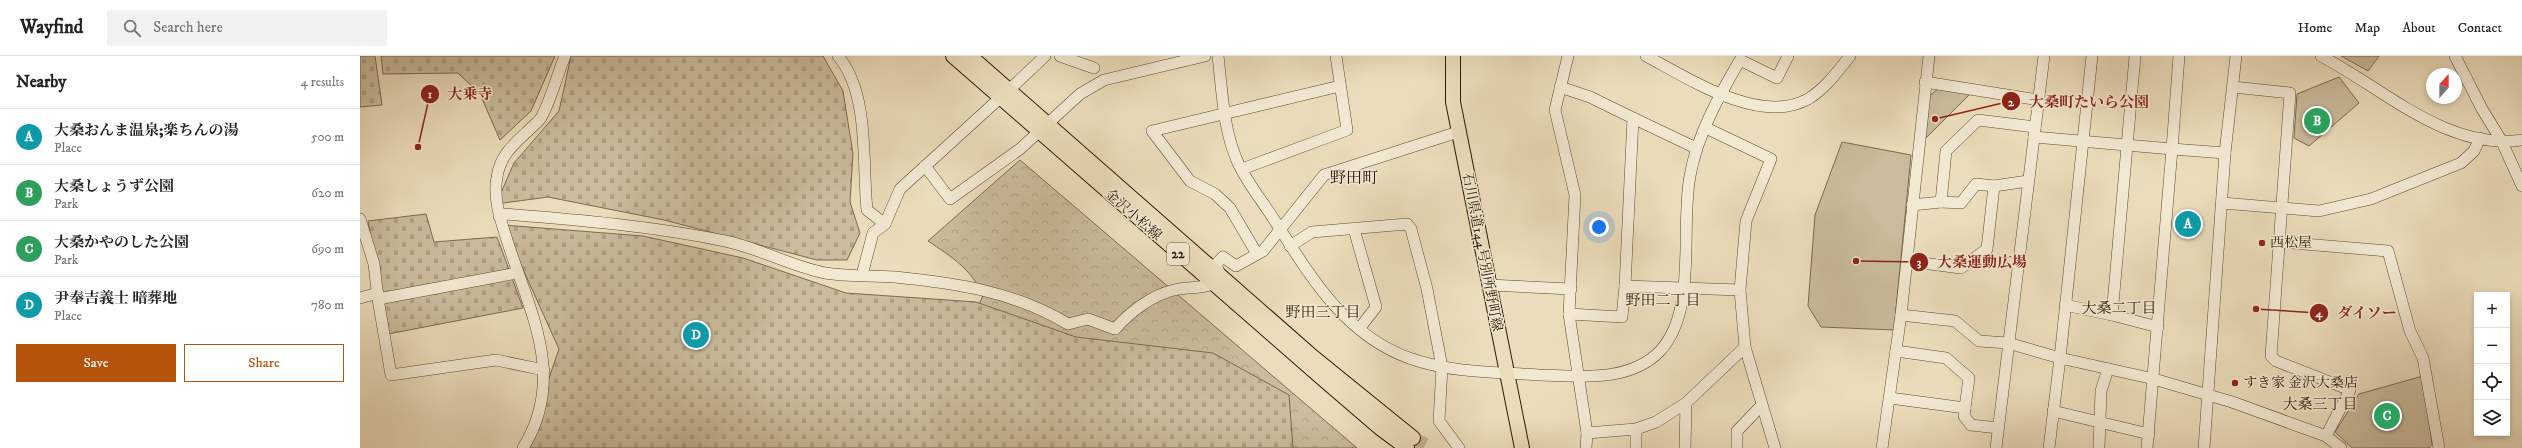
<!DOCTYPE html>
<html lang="en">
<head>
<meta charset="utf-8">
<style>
  body { margin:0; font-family:"IM FELL DW Pica","Noto Serif JP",serif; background:#f2f2f2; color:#222 }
  .controls { position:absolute; right:12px; bottom:12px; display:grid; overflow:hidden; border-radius:0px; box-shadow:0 2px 6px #0003 }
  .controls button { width:36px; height:36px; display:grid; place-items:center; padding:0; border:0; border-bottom:1px solid #e0e0e0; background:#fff; color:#222; font:20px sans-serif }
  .compass { position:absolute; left:2066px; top:12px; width:36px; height:36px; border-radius:50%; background:#fff; box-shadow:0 2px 6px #0003; rotate:21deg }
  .you { position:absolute; left:1239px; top:171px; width:14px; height:14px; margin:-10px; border:3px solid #fff; border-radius:50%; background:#1a73e8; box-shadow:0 0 0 6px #1a73e833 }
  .badge { display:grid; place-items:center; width:26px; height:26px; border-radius:50%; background:#b45309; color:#fff; font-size:13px; font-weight:700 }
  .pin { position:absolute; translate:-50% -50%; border:2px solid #fff; box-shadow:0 1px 4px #0006 }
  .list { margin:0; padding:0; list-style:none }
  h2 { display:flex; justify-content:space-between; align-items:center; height:52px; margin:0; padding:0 16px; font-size:17px }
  h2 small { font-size:13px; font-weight:400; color:#767676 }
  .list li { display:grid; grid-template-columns:26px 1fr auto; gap:12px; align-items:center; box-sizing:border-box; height:56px; padding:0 16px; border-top:1px solid #e0e0e0 }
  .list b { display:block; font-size:15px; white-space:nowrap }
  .list p { margin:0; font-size:13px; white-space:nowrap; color:#767676 }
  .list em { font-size:13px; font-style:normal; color:#767676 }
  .actions { display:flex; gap:8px; padding:12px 16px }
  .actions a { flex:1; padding:9px 0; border:1px solid #b45309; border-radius:0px; text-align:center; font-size:14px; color:#b45309 }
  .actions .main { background:#b45309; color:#fff }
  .icon { flex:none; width:22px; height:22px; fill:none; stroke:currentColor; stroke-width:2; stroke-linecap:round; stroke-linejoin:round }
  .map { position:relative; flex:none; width:2162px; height:392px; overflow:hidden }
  header { display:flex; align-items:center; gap:24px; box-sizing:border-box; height:56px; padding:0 20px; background:#fff; border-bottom:1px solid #e0e0e0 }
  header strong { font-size:19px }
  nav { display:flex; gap:22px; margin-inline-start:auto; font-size:14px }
  .search { width:280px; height:36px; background:#f2f2f2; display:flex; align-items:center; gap:10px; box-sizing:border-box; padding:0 14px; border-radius:0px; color:#767676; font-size:15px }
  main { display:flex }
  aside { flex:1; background:#fff }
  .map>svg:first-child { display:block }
</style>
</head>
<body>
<header>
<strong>Wayfind</strong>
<div class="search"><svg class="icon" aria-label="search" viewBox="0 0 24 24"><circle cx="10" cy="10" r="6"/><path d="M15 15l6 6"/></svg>Search here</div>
<nav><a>Home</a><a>Map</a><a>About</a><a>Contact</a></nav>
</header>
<main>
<aside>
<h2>Nearby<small>4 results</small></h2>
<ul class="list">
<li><span class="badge" style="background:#0f9aa8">A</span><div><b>大桑おんま温泉;楽ちんの湯</b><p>Place</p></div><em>500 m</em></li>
<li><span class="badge" style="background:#2e9e5b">B</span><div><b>大桑しょうず公園</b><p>Park</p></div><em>620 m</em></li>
<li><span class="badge" style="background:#2e9e5b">C</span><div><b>大桑かやのした公園</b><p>Park</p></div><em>690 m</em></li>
<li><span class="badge" style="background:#0f9aa8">D</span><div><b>尹奉吉義士 暗葬地</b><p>Place</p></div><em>780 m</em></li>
</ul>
<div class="actions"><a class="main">Save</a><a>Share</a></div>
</aside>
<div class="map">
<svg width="2162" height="392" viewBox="0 0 2162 392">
  <defs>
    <pattern id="forest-crowns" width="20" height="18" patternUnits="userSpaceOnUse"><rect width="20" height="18" fill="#cabc9c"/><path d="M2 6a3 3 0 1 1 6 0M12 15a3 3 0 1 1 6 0" fill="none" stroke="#aea185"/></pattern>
    <pattern id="cemetery-stones" width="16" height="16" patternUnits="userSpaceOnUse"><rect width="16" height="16" fill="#cabc9c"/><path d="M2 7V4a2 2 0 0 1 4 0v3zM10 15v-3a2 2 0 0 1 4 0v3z" fill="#aea185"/></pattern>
  </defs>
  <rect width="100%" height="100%" fill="#ebddbb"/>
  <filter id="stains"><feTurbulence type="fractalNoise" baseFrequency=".005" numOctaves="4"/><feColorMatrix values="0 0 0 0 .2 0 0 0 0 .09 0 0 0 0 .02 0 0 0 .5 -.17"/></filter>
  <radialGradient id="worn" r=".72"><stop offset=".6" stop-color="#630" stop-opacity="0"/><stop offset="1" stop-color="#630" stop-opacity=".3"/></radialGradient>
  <path fill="url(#forest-crowns)" stroke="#7a6a4f" d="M660 104 997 392H230L404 237 614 261 623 239C610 212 592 201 568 185Z"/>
  <g fill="url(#cemetery-stones)" stroke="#7a6a4f">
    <path d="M0 0H15L22 49 0 51Z"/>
    <path d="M21 0H195L171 55 140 84 120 38 98 17 23 18Z"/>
    <path d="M211 0H463L483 35 493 98 490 146 500 177 487 204H457L304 164 188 141 136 148 154 107 199 55Z"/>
    <path d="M66 158 74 186 137 181 163 252 28 278 8 165Z"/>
    <path d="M143 169 283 180 383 202 486 237 616 246 716 281 853 297 929 339 933 392H165L199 293Z"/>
  </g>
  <g fill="#cabc9c" stroke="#7a6a4f">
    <path d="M1981 0H2019L2008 15Z"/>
    <path d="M1979 21 1999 47 1949 90 1934 82 1937 38Z"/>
    <path d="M1579 32 1610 38 1563 85 1568 41Z"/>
    <path d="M1482 86 1551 99 1534 274 1461 271 1448 250 1455 159Z"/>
    <path d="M2063 320 2072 388 2069 392H1992L1975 376 1999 338Z"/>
  </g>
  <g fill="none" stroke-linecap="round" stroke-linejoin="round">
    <path stroke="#c4b696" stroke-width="14" stroke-dasharray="14 7" stroke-linecap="butt" d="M1053 382 1070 392"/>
    <defs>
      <g id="minor">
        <path d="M478 0C510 38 502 107 507 154L525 168"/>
        <path d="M700 0 734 12"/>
        <path d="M858 0C862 33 863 71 876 102 884 123 901 143 913 162 949 218 983 278 1049 302 1091 317 1135 316 1179 319 1219 320 1269 327 1300 295 1338 254 1320 172 1330 120 1337 79 1359 40 1380 4L1417 22 1428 0"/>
        <path d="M1208 0 1195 54 1215 139 1209 258 1227 377 1276 373 1296 366 1326 347 1325 392"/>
        <path d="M1286 0C1328 22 1400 70 1448 43 1466 32 1477 16 1490 0"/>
        <path d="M1775 0 1752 259 1798 271"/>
        <path d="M1961 0C2023 32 2087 95 2162 84"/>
        <path d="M2095 0 2122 53 2141 84 2162 130"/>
        <path d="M1565 26 1679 44"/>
        <path d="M1200 31 1230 41 1273 62 1265 230"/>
        <path d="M649 34 685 0"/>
        <path d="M1273 62 1336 92"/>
        <path d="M1346 72 1411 103 1386 165 1380 234"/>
        <path d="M1674 81 1812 93 1819 0"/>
        <path d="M565 110 590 143 660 93 720 38 744 24 845 0"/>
        <path d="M882 113 987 74 976 0"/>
        <path d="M1581 146 1601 147 1616 128 1634 130"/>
        <path d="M1862 147 1959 155 2011 143 2101 107 2114 95 2120 82"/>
        <path d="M1552 149 1581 146 1586 95 1618 64 1675 71"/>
        <path d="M139 160 145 158C219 164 292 170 365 185 399 192 430 210 465 217 488 221 512 219 535 221 596 227 655 236 708 268L728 263 755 273C770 256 792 239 814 234 831 230 849 234 861 222L856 208 863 201 876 210 903 195 964 119 1098 76"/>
        <path d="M0 163 14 208 18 243 157 217"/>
        <path d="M994 173 1016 251 999 273"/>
        <path d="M1919 186 2028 195 2050 275 2063 302 2079 392"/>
        <path d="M930 190 952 176 1047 168 1051 173 1067 233 1082 311 1079 365 1099 392"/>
        <path d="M897 198 870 152 855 138 830 125 792 75 980 30"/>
        <path d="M1547 205 1601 212 1627 193 1634 130 1668 125"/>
        <path d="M502 219 513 177 525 168 540 133 640 42"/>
        <path d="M1129 229 1211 233"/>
        <path d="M0 242 18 237"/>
        <path d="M18 243 31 319 136 304 184 314"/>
        <path d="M1705 249 1752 259"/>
        <path d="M1209 258 1262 261 1265 230 1380 234 1385 291 1326 347"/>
        <path d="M1541 259 1595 265 1619 285 1648 287 1700 302 1732 0"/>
        <path d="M1385 291 1415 392"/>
        <path d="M1536 295 1586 302 1609 322 1605 352"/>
        <path d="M1530 342 1605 352 1604 360 1611 369 1638 372"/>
        <path d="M1693 355 1789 378"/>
        <path d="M1276 373V392"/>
        <path d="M1966 380 1981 392"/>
        <path d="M163 392C208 319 168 253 146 181 140 162 133 141 137 121 140 99 154 88 170 73 174 69 180 65 182 60 192 41 197 19 205 0"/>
        <path d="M1226 392 1227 377"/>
        <path d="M1377 392V375L1401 350"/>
        <path d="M1522 392 1541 259 1569 0"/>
        <path d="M1636 392 1684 0"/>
        <path d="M1689 392 1700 302 1794 323 1872 346 1966 380 1990 334 1916 305 1911 300 1930 37 1873 31"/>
        <path d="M1739 392 1741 335 1748 313"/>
        <path d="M1787 392 1812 93 1865 97"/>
        <path d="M1844 392 1865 97 1876 0"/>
      </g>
      <g id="major">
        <path d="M593 0C735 125 877 249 1020 372L1047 392"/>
        <path d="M610 0 953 301 1053 382"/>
        <path d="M1093 0V46L1162 392"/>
      </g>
    </defs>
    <use href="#minor" stroke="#5a4930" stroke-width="12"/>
    <use href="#major" stroke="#2a1802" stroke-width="16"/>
    <use href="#minor" stroke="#f2e9d3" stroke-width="11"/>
    <use href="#major" stroke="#ebddbb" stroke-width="14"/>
  </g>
  <g fill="#8f2418" stroke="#f2e9d3" stroke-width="1.5">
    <circle cx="1902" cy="187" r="4"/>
    <circle cx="1875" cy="327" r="4"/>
  </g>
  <g text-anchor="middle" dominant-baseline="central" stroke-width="3" stroke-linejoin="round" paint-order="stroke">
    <rect fill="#f2e9d3" stroke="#665741" stroke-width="1" x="807" y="187" width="22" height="22" rx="3"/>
    <g font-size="13" font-weight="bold" fill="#2a1802">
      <text x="818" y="198">22</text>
    </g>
    <g font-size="14" fill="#2a1802" stroke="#f2e9d3">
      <text transform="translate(773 159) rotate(41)">金沢小松線</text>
      <text transform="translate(1122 196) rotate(79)">石川県道144号別所野町線</text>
    </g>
    <g font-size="14" fill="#2a1802" stroke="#f2e9d3" text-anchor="start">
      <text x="1910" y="187">西松屋</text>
      <text x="1883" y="327">すき家 金沢大桑店</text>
    </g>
    <g font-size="15" fill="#2a1802" stroke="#f2e9d3">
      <text x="1303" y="244">野田二丁目</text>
      <text x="1759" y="252">大桑二丁目</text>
      <text x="963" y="256">野田三丁目</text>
      <text x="1960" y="348">大桑三丁目</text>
    </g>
    <g font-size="16" fill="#2a1802" stroke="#f2e9d3">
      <text x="994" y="122">野田町</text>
    </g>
  </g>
  <path fill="none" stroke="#8f2418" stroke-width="1.5" d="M58 91L70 38M1575 63L1651 45M1496 205L1559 206M1896 253L1959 257"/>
  <g fill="#8f2418" stroke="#f2e9d3" stroke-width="1.5">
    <circle cx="58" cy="91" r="4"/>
    <circle cx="1575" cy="63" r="4"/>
    <circle cx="1496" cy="205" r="4"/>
    <circle cx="1896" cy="253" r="4"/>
    <circle cx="70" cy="38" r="10"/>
    <circle cx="1651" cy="45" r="10"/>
    <circle cx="1559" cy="206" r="10"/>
    <circle cx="1959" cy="257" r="10"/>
  </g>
  <g font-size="12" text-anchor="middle" font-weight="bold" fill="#fff">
    <text x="70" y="42">1</text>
    <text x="1651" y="50">2</text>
    <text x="1559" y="210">3</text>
    <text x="1959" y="261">4</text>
  </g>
  <g font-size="15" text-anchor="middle" font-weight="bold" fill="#8f2418" stroke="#f2e9d3" stroke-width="3" stroke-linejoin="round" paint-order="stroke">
    <text x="110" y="43">大乗寺</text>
    <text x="1729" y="51">大桑町たいら公園</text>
    <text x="1622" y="211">大桑運動広場</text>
    <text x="2007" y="262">ダイソー</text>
  </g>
  <rect width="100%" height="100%" filter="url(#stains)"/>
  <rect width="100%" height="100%" fill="url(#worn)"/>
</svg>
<div class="controls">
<button>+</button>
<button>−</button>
<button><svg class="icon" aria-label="locate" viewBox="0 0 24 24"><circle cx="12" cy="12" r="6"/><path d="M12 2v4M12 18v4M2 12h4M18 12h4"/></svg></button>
<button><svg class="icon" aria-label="layers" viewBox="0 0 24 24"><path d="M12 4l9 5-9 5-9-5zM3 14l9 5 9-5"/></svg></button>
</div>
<svg class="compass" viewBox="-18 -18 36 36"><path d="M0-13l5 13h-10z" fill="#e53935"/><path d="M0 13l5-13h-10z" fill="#767676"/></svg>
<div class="you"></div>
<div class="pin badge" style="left:1828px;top:168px;background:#0f9aa8">A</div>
<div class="pin badge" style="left:1957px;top:65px;background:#2e9e5b">B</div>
<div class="pin badge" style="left:2027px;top:360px;background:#2e9e5b">C</div>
<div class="pin badge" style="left:336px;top:279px;background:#0f9aa8">D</div>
</div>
</main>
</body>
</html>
